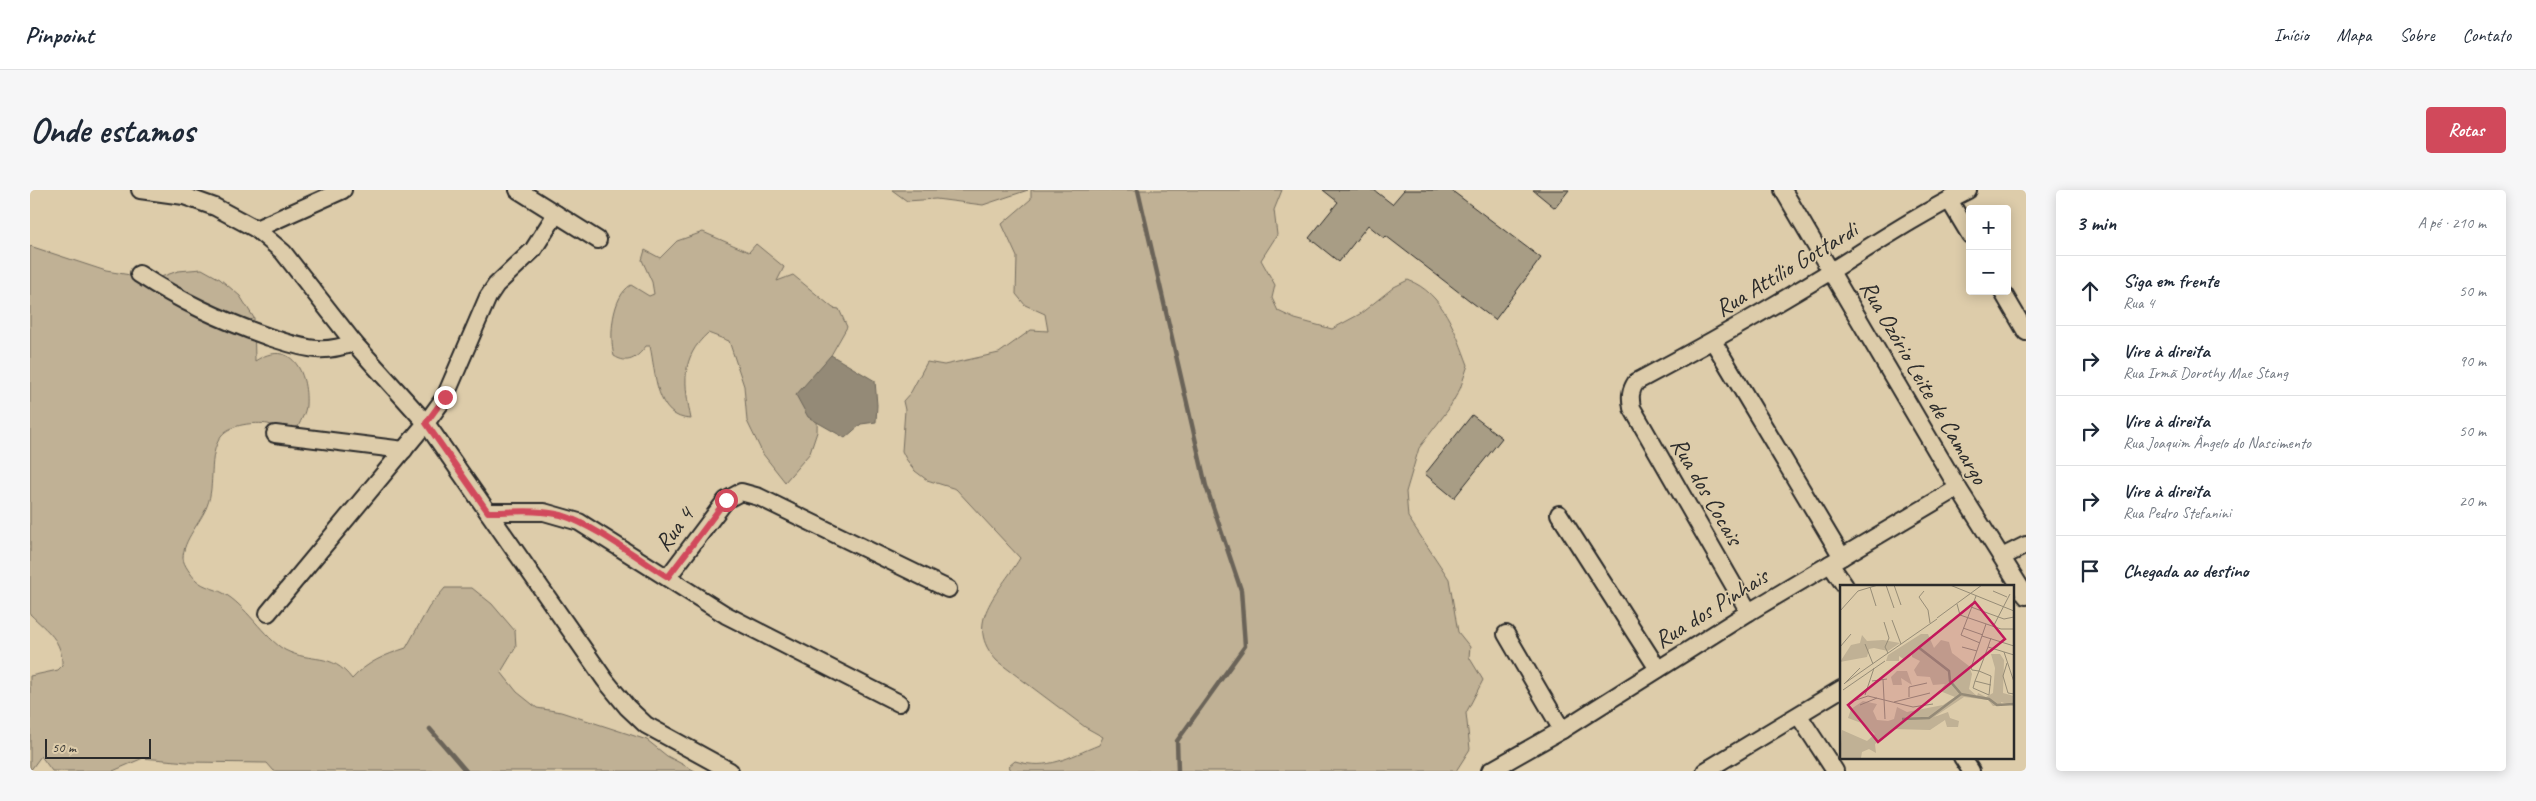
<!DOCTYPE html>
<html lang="pt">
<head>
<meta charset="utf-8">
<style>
  body { margin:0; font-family:Caveat,sans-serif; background:#f6f6f7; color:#1f2937 }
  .controls { position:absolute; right:15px; top:15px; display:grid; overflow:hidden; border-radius:5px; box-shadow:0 2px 12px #0003 }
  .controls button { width:45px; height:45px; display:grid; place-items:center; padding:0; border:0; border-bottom:1px solid #e0e1e3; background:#fff; color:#1f2937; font:25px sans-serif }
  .scale { position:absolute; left:15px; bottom:12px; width:106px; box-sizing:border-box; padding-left:5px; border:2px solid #2b2b2b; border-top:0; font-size:14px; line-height:18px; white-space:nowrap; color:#2b2b2b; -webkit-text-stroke:4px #dca; paint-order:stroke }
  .stop { position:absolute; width:15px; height:15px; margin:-11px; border:4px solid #d1495b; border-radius:50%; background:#fff }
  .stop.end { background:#d1495b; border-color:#fff; box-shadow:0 1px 5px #0008 }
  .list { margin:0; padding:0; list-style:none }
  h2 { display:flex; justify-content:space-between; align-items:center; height:65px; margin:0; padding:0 20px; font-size:21px }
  h2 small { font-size:16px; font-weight:400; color:#747a83 }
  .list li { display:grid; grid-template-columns:32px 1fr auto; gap:15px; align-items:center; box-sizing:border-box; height:70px; padding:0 20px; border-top:1px solid #e0e1e3 }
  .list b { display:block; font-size:19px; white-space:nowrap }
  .list p { margin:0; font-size:16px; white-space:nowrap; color:#747a83 }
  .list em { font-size:16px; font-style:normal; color:#747a83 }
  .icon { flex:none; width:28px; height:28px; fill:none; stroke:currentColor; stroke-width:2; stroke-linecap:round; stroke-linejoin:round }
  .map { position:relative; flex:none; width:1996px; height:581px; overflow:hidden; border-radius:5px }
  header { display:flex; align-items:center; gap:30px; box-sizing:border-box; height:70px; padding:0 25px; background:#fff; border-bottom:1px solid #e0e1e3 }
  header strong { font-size:24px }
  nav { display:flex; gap:28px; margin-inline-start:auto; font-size:18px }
  .intro { display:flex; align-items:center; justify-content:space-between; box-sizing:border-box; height:120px; padding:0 30px }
  h1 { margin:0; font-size:35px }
  .button { padding:12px 22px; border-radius:5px; background:#d1495b; color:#fff; font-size:18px; font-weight:700 }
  main { display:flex; gap:30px; padding:0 30px }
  aside { flex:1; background:#fff; border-radius:5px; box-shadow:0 2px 12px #0003 }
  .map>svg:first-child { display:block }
</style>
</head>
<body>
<header>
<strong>Pinpoint</strong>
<nav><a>Início</a><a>Mapa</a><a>Sobre</a><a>Contato</a></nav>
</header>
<div class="intro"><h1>Onde estamos</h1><a class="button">Rotas</a></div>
<main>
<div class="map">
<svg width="1996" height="581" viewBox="0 0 1996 581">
  <rect width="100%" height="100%" fill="#dca"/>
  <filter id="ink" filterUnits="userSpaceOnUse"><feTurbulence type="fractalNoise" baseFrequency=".02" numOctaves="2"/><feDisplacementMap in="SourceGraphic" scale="10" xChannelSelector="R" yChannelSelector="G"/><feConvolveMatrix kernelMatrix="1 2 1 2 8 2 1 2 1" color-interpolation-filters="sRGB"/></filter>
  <g filter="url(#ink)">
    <g fill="#c0b195" stroke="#766e60">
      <path d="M862 0H998L953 15 906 9 877 11Z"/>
      <path d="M1001 0H1252L1244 20 1247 45 1231 70 1245 95 1242 108 1248 121 1265 129 1302 139 1330 124 1364 97 1378 90C1413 103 1426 143 1438 175L1430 199 1418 220 1389 258 1376 302 1378 327 1419 389 1428 442 1440 457 1439 467 1453 490 1436 523 1440 559 1426 581H981L979 576 985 571C1019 581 1038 567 1069 555L1073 547 1055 537 967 471C932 433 969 403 990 368L926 299 897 290 885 281 876 269 872 261 875 220 873 211 881 202 897 172 914 175 969 163 1001 140 1018 141 1015 124 995 115 986 104 987 67 972 34 1001 9Z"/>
      <path d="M673 42 719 62 726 54 754 77 747 91 763 85 803 118 809 119 817 137 788 188 787 242 780 263 755 292 733 264 717 231 714 196 699 151 678 143C650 168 654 194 661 229 625 228 626 183 620 156H616C607 168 598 175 584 166 579 146 582 106 601 95L619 106 624 104 622 92 612 70 615 60 630 68 647 51Z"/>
      <path d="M0 56 76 81 125 89 148 81 172 79 190 89 210 106 224 128 225 171C261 148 278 182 276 215 276 222 271 230 268 237L255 242C250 239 243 235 238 234 225 232 200 234 191 246 177 267 186 294 177 316 171 332 153 350 153 368 153 374 162 386 166 390 175 398 184 398 193 403 215 414 234 448 255 460 282 474 301 461 322 489 337 472 355 465 376 458L399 417 415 398H442L462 414 485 441 486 457 471 482 487 502 507 518 531 522 617 550 637 566 665 581H244L237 573 157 572 113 568 83 581H22L11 566 0 581V486L28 480 32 476C33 450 17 441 0 424Z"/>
    </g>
    <path fill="#948a77" stroke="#6a6459" d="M801 165 845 191 847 215 846 232 831 234 815 248 778 227 766 205Z"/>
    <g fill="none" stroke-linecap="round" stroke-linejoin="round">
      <g stroke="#6a6459" stroke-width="4.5">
        <path d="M1108 0 1176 296 1211 400 1215 456 1147 551 1148 581"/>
        <path d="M400 539 436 581"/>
      </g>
    </g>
    <g fill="#a89d85" stroke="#2b2b2b">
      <path d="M1293 0H1344L1362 14 1374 0H1421L1511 68 1465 130 1356 46 1354 48 1338 35 1309 72 1279 48 1308 12Z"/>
      <path d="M1503 0H1539L1525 18Z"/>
      <path d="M1442 225 1472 248 1424 308 1395 284Z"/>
    </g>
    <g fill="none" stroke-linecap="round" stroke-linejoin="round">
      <defs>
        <g id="minor">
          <path d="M110 0 154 6 185 17 226 39 253 62 324 153 396 233 575 490 597 517 616 535 700 581"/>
          <path d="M488 0 568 50"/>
          <path d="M1753 0 1928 298 1996 406"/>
          <path d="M1919 10 1940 45"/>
          <path d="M226 39 313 0"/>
          <path d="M109 84C152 112 191 130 239 147 255 152 271 158 287 159 300 160 312 157 324 153"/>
          <path d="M1972 101 1996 142"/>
          <path d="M1683 151 1812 367"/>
          <path d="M245 244 374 260"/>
          <path d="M458 322H514L549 332 696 425 869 513"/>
          <path d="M1529 324 1628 479"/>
          <path d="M1972 367 1996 355"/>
          <path d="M1800 374 1815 396"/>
          <path d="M638 387 696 310 711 302 729 307 918 399"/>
          <path d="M1719 422 1602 218C1600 207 1600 201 1606 192 1672 157 1737 120 1801 81 1846 53 1890 24 1938 0"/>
          <path d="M238 423 396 233 415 207 458 107 466 95 503 60 526 24"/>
          <path d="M1476 444 1532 540"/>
          <path d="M1769 526 1805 581"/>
          <path d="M1932 567 1941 581"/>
          <path d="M1460 581 1532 540 1719 422 1928 298"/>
          <path d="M1675 581 1811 499"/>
        </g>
      </defs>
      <use href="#minor" stroke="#2b2b2b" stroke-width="20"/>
      <use href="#minor" stroke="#dca" stroke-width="16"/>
    </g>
  </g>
  <g fill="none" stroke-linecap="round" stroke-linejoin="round" filter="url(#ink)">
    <path stroke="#d1495b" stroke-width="6" d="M415 207 396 233 458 322C482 322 508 319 531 325 562 334 609 369 638 387L696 310"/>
  </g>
  <g text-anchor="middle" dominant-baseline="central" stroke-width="4" stroke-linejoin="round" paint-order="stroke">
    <g font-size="24" fill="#2b2b2b" stroke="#dca">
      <text transform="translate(1756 79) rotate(-31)">Rua Attílio Gottardi</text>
      <text transform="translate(1894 192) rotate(60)">Rua Ozório Leite de Camargo</text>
      <text transform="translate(1677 301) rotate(60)">Rua dos Cocais</text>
      <text transform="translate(644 339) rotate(-53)">Rua 4</text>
      <text transform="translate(1681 418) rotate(-32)">Rua dos Pinhais</text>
    </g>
  </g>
  <g transform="translate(1810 395)">
    <rect width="174" height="174" fill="#dca"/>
    <path d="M81 49H88L94 63 101 55 109 57 112 68 129 81 132 89 129 104 137 111 138 108 146 112 153 108 155 83 151 69H160L164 75 163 108 174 111V121L161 117 162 121H153L148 115 124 112 94 132 108 127 110 133 119 136 118 142H107L105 135 90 145 53 144 35 159 36 168 29 164 22 167 21 173H0L2 145 27 156 35 149 24 139 8 133 11 124 23 116 37 119 33 126 37 135 48 136 54 134 57 122 67 127 103 120 115 112 100 106 105 99 93 100 90 92 77 91 74 85 80 76 72 72V69L65 75 59 71V76H46L48 70ZM22 50 27 56 43 55 60 58 48 66 34 63 29 64 27 72 0 77 11 60 20 58ZM57 86H67L72 100 61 93 62 100H53L51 92Z" fill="#c0b195"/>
    <path fill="none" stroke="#948a77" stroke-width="2.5" d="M78 62 109 86 110 96 121 109M62 134 89 133 121 109 149 114 157 120 174 119"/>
    <path fill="none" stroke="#968c77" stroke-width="1" d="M46 0 54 23M54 0 61 20M110 0 174 26M30 2 36 21M84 6 79 12 88 25 90 38M153 6 167 12M136 11 121 50 140 58M117 19 120 30 161 44H174M131 22 164 34 174 32M0 26 18 6 38 0M97 33 142 0M52 35 61 59M44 37 49 53 45 62 48 68M146 39 131 83 132 85 139 86 151 91 149 110 133 103 135 96 139 86 148 62 151 53M153 42 170 9M123 43 143 50M142 51 174 61M25 59 33 79M0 62 11 49M122 62 137 66M148 62 174 70M164 67 174 97M167 78 163 91 168 108 174 109M43 94 45 134M32 96 47 94M135 96 151 100M5 98 97 34M4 99 20 83M3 105 45 76M25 110 34 83M69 112V102L87 98M13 116 28 111 73 122 93 119M54 117 90 108M20 120 37 113"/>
    <path fill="#c2185b" fill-opacity="0.15" stroke="#c2185b" stroke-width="2.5" d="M135 17 165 54 38 157 8 120Z"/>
    <rect width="174" height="174" fill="none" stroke="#2b2b2b" stroke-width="2.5"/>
  </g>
</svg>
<div class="controls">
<button>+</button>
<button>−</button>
</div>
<div class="scale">50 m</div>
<div class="stop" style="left:696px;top:310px"></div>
<div class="stop end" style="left:415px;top:207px"></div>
</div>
<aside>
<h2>3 min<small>A pé · 210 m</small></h2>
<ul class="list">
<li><svg class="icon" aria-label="ahead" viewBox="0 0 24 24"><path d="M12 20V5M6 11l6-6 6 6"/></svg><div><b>Siga em frente</b><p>Rua 4</p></div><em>50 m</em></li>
<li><svg class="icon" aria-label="right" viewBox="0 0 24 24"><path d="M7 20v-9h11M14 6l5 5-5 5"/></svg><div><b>Vire à direita</b><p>Rua Irmã Dorothy Mae Stang</p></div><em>90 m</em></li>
<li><svg class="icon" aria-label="right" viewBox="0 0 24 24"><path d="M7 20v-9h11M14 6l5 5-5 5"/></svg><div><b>Vire à direita</b><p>Rua Joaquim Ângelo do Nascimento</p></div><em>50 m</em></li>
<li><svg class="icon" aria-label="right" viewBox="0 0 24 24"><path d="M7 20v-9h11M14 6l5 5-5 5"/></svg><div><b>Vire à direita</b><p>Rua Pedro Stefanini</p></div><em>20 m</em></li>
<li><svg class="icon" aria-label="arrive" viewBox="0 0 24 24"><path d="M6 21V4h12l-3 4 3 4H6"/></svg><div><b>Chegada ao destino</b></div></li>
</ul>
</aside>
</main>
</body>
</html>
